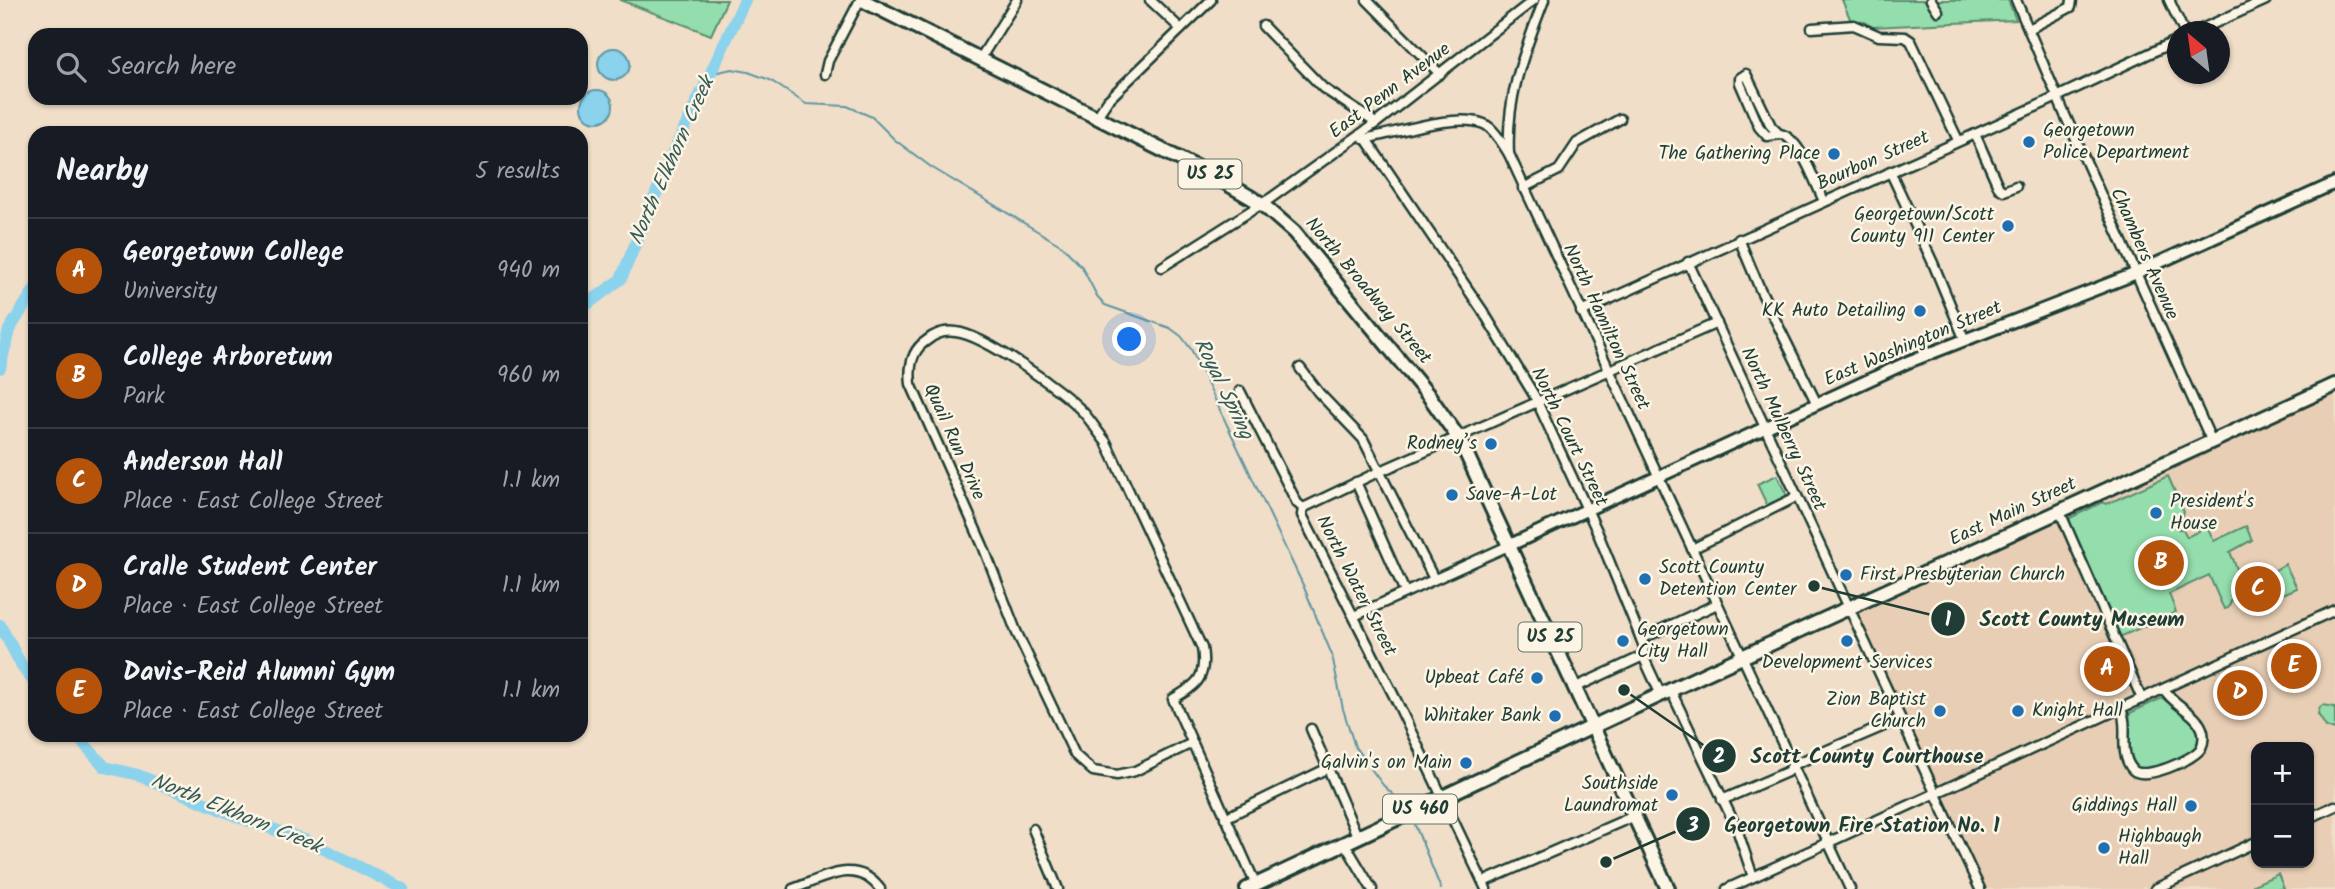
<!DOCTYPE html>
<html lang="en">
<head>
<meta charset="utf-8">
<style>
  body { margin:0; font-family:Kalam,sans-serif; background:#20242c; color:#f1f3f6 }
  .controls { position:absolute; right:21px; bottom:21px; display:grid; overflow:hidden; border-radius:14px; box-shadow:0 2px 5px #0004 }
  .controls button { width:63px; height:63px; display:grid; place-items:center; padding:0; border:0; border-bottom:2px solid #363941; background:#171b24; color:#f1f3f6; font:35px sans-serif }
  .compass { position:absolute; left:2167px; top:21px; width:63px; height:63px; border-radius:50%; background:#171b24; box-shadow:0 2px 5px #0004; rotate:331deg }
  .you { position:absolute; left:1130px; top:340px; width:24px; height:24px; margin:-18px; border:5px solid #fff; border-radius:50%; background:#1a73e8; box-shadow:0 0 0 10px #1a73e833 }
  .badge { display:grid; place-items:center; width:46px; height:46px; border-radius:50%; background:#b45309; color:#fff; font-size:23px; font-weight:700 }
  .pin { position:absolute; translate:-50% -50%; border:4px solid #fff; box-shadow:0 2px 7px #0006 }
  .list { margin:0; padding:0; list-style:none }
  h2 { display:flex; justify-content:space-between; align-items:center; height:91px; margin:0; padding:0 28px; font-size:30px }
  h2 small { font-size:23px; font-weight:400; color:#9ea1a6 }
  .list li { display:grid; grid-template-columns:46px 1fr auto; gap:21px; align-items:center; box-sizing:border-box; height:105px; padding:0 28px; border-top:2px solid #363941 }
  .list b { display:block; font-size:26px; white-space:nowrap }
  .list p { margin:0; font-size:23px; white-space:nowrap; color:#9ea1a6 }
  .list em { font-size:23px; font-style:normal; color:#9ea1a6 }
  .icon { flex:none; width:38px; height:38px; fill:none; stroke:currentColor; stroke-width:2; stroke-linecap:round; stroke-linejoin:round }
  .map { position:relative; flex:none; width:2335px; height:889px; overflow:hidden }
  .search { position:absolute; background:#171b24; box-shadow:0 2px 5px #0004; left:28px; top:28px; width:560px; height:77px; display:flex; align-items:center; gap:18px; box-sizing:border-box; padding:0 24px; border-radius:21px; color:#9ea1a6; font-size:26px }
  .panel { position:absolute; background:#171b24; box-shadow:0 2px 5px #0004; left:28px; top:126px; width:560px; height:616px; border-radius:21px }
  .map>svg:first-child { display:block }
</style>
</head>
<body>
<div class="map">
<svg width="2335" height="889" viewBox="0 0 2335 889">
  <rect width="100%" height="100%" fill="#f0dec8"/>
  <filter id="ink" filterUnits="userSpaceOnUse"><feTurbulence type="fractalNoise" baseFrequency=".0143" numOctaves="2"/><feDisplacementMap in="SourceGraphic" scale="14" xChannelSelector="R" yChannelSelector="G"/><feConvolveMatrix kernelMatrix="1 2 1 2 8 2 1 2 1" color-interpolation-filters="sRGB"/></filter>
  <g filter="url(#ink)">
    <path fill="#e8ceb4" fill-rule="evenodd" d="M2335 389V889H2147L2145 886 2140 889H1983L1852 613ZM2256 747H2309V863H2256Z"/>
    <g fill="#94ddac" stroke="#5a8d70" stroke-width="2">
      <path d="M620 0H727L711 35Z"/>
      <path d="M1842 0H2008L2016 20 1872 27 1865 22 1851 21Z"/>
      <path d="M1777 475 1787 496 1767 505 1757 484Z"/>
      <path d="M2168 476 2184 512 2181 520 2177 522 2178 529H2183L2187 537 2199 531 2197 524 2204 520 2214 541 2246 526 2252 540 2230 552C2243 581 2241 579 2228 608L2225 609 2222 605 2209 575 2169 594 2176 612 2120 637 2069 522 2070 518 2103 502 2107 504Z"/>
      <path d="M2285 564 2297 588 2283 594 2272 572Z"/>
      <path d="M2162 698C2175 707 2217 734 2193 751 2181 759 2165 764 2153 770 2120 774 2128 734 2130 713Z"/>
      <path d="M2323 705 2335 707V730L2326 727 2318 714 2320 707Z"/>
      <path d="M2278 874 2284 889H2254L2253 885Z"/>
    </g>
    <g fill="#8bd2ec" stroke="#6096a2" stroke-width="2">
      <circle cx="614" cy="64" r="16"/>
      <circle cx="597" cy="106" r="16"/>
    </g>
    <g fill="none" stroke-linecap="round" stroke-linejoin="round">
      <g stroke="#6096a2" stroke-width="2">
        <path d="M709 74 732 69 748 72 770 80 806 104 847 106 872 117 895 140 931 167 1062 246 1082 267 1097 296 1105 305 1170 328 1181 336 1191 349 1303 585 1332 655 1343 709 1355 747 1383 785 1403 804"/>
        <path d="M1415 825 1441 889"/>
      </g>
      <g stroke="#8bd2ec" stroke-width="12">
        <path d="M581 309 621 279 671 157 745 0"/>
        <path d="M0 368 9 330 35 289"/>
        <path d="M0 625 23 668 35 683"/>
        <path d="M76 735 105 767 138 775 241 818 310 842 403 889"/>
      </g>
      <defs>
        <g id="minor">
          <path d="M1150 0 1181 29"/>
          <path d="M1367 0 1440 74"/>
          <path d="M1544 0C1524 53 1506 96 1509 154L1850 889"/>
          <path d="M1931 0 1938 11"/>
          <path d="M2016 0 2065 115 2212 442"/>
          <path d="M2169 0 2184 32"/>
          <path d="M1263 26 1323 88 1376 123"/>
          <path d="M1812 28 1854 25 1879 36 1905 37 1911 41 1958 140"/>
          <path d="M2029 29 2071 7 2072 0"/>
          <path d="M2195 32 2266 0"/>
          <path d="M980 59 1017 0"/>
          <path d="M825 74 828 61 860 0"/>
          <path d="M1746 74 1771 126 1779 134 1767 136 1759 127 1740 83V78Z"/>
          <path d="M1096 118 1108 100 1211 0"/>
          <path d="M1779 134C1799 135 1815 183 1824 201"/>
          <path d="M1975 134 1999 188 2004 191 2016 186"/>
          <path d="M1364 139C1394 134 1456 112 1484 124 1495 129 1503 145 1509 154"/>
          <path d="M1366 139 1484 313 1534 395 1597 531 1641 639 1644 647 1643 656 1661 695"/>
          <path d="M1890 171 1933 263 1964 338"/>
          <path d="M1523 188 1559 170 1577 143 1620 119"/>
          <path d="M1739 239 1760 289 1817 404"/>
          <path d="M1688 262 1980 889"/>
          <path d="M1162 267 1271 198 1376 123 1534 0"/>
          <path d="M1581 312 2044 103 2178 40"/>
          <path d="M1300 368 1319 393 1363 439 1434 579"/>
          <path d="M1240 391 1297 503 1303 508 1302 515 1396 700 1486 889"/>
          <path d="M1356 482 1405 592"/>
          <path d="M1303 508 1374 474 1717 323"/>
          <path d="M2060 512 2142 699"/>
          <path d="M1692 549 1796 497"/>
          <path d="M1354 616 1508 546"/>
          <path d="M1641 639 1717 604"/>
          <path d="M1574 688 1643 656"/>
          <path d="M1671 691 1737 829 1753 877"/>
          <path d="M2121 709C2130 728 2117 752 2133 770 2144 781 2194 760 2201 748 2203 744 2204 737 2203 732 2199 713 2173 706 2164 689"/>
          <path d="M1311 729 1358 838"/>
          <path d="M1192 743 1135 771 1117 775 1093 771 1075 755 1016 631 983 546 911 384C909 367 911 351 926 341 934 334 945 330 956 332 984 335 1062 390 1083 412 1091 421 1098 432 1106 442L1202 648C1207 678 1197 685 1173 699L1256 885"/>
          <path d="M1722 800 1787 772 1793 765 1900 719"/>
          <path d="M1225 818 1328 768"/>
          <path d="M2309 818 2335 806"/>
          <path d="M1033 829 1058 889"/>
          <path d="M1345 844 1372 889"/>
          <path d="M1483 882 1634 816"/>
          <path d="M793 889C824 878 856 857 880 889"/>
          <path d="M1727 889 2335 610"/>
          <path d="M2155 889 2256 842"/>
        </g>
        <path id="tertiary" d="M1508 546 1908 362 2127 277 2335 183"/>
        <g id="primary">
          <path d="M862 0 1214 176 1262 204 1294 232 1429 396 1460 440 1668 889"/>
          <path d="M1247 889 1707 673 2335 385"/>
        </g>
      </defs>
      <use href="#minor" stroke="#1f3d34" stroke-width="13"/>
      <use href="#tertiary" stroke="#1f3d34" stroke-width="16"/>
      <use href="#primary" stroke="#1f3d34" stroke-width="18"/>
      <use href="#minor" stroke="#fcf5e5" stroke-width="8"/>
      <use href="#tertiary" stroke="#fcf5e5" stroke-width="10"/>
      <use href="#primary" stroke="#fcf5e5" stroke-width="12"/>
    </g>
  </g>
  <g fill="#1f6fb2" stroke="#fcf5e5" stroke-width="2.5">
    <circle cx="2029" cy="142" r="7"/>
    <circle cx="1834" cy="154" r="7"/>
    <circle cx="2008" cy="226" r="7"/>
    <circle cx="1920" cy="311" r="7"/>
    <circle cx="1491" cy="444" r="7"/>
    <circle cx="1452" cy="495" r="7"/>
    <circle cx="2156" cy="513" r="7"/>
    <circle cx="1846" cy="575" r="7"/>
    <circle cx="1645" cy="579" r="7"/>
    <circle cx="1623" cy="641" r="7"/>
    <circle cx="1847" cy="641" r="7"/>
    <circle cx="1537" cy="678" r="7"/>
    <circle cx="1940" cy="711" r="7"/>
    <circle cx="2018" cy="711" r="7"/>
    <circle cx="1555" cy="716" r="7"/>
    <circle cx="1466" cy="763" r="7"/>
    <circle cx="1672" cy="795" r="7"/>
    <circle cx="2191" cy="806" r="7"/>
    <circle cx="2104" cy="848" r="7"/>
  </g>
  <g text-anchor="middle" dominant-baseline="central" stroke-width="5" stroke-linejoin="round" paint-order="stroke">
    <g fill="#fcf5e5" stroke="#617469" stroke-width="2">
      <rect x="1178.5" y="159.5" width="63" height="29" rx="5"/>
      <rect x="1518.5" y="622.5" width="63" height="29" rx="5"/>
      <rect x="1383" y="794.5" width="74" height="29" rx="5"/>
    </g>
    <g font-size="18" font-weight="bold" fill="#1f3d34">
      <text x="1210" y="174">US 25</text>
      <text x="1550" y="637">US 25</text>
      <text x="1420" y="809">US 460</text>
    </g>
    <g font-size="19" fill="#1f3d34" stroke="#fcf5e5">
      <text transform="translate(1390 91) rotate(-37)">East Penn Avenue</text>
      <text transform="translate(1873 161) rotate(-24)">Bourbon Street</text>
      <text transform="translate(2144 254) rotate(66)">Chambers Avenue</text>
      <text transform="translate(1368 291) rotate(50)">North Broadway Street</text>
      <text transform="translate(1606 327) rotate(65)">North Hamilton Street</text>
      <text transform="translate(1913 344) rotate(-23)">East Washington Street</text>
      <text transform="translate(1783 429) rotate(65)">North Mulberry Street</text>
      <text transform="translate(1569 437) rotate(64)">North Court Street</text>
      <text transform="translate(954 442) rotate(66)">Quail Run Drive</text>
      <text transform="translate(2013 512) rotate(-25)">East Main Street</text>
      <text transform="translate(1356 586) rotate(63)">North Water Street</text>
    </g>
    <g font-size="19" fill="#1f3d34" stroke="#fcf5e5" text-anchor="end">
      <text x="2043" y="131" text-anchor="start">Georgetown<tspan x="2043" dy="22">Police Department</tspan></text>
      <text x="1820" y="154">The Gathering Place</text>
      <text x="1994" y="215">Georgetown/Scott<tspan x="1994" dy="22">County 911 Center</tspan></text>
      <text x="1906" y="311">KK Auto Detailing</text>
      <text x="1477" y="444">Rodney’s</text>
      <text x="1466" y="495" text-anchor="start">Save-A-Lot</text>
      <text x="2170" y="502" text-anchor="start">President's<tspan x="2170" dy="22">House</tspan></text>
      <text x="1659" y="568" text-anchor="start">Scott County<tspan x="1659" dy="22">Detention Center</tspan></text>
      <text x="1860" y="575" text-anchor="start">First Presbyterian Church</text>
      <text x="1637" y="630" text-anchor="start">Georgetown<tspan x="1637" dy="22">City Hall</tspan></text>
      <text x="1847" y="663" text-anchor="middle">Development Services</text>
      <text x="1523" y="678">Upbeat Café</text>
      <text x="1926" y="700">Zion Baptist<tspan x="1926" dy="22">Church</tspan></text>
      <text x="2032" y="711" text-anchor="start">Knight Hall</text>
      <text x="1541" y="716">Whitaker Bank</text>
      <text x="1452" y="763">Galvin's on Main</text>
      <text x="1658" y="784">Southside<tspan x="1658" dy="22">Laundromat</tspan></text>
      <text x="2177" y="806">Giddings Hall</text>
      <text x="2118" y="837" text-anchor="start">Highbaugh<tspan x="2118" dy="22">Hall</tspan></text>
    </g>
    <g font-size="21" font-style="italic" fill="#355b59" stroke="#fcf5e5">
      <text transform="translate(672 161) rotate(-66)">North Elkhorn Creek</text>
      <text transform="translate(1223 389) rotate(64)">Royal Spring</text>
      <text transform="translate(236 814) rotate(22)">North Elkhorn Creek</text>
    </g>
  </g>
  <path fill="none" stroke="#1f3d34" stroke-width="2.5" d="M1814 586L1948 619M1624 690L1719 756M1606 862L1693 824"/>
  <g fill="#1f3d34" stroke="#fcf5e5" stroke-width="2.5">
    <circle cx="1814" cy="586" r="7"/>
    <circle cx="1624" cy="690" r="7"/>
    <circle cx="1606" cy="862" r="7"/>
    <circle cx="1948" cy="619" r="18"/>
    <circle cx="1719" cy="756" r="18"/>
    <circle cx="1693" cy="824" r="18"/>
  </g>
  <g font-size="21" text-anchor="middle" font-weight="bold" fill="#fff">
    <text x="1948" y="626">1</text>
    <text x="1719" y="763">2</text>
    <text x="1693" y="832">3</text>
  </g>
  <g font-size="21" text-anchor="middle" font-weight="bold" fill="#1f3d34" stroke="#fcf5e5" stroke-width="5" stroke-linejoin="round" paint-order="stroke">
    <text x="2082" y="626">Scott County Museum</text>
    <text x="1867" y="763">Scott County Courthouse</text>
    <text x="1862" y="832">Georgetown Fire Station No. 1</text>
  </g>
</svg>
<div class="controls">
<button>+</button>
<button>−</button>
</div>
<svg class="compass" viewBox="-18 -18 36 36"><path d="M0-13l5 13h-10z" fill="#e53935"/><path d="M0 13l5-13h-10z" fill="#9ea1a6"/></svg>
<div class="you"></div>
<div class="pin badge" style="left:2107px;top:669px">A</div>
<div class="pin badge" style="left:2161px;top:563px">B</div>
<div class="pin badge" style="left:2258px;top:589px">C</div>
<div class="pin badge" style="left:2240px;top:693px">D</div>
<div class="pin badge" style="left:2294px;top:666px">E</div>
<div class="search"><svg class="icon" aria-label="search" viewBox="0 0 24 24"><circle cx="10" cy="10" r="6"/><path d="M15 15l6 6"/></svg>Search here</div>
<section class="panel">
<h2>Nearby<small>5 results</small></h2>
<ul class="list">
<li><span class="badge">A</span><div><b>Georgetown College</b><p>University</p></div><em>940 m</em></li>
<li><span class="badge">B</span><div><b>College Arboretum</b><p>Park</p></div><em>960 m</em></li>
<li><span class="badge">C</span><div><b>Anderson Hall</b><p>Place · East College Street</p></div><em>1.1 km</em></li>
<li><span class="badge">D</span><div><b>Cralle Student Center</b><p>Place · East College Street</p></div><em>1.1 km</em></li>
<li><span class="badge">E</span><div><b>Davis-Reid Alumni Gym</b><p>Place · East College Street</p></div><em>1.1 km</em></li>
</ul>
</section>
</div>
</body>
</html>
